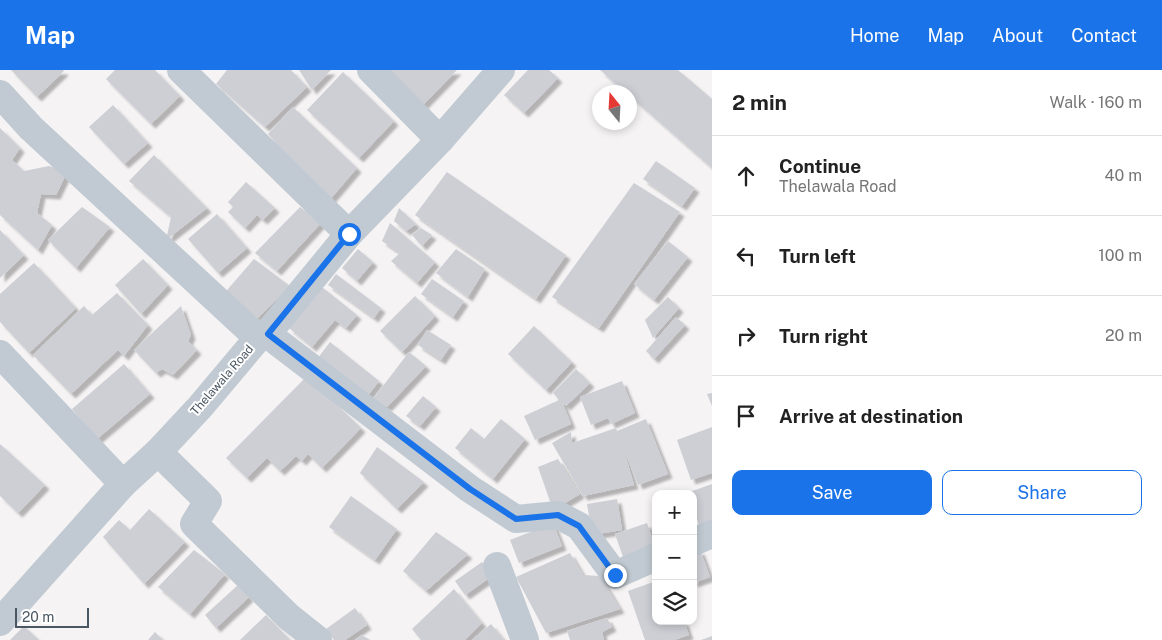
<!DOCTYPE html>
<html lang="en">
<head>
<meta charset="utf-8">
<style>
  body { margin:0; font-family:"Public Sans",sans-serif; background:#f2f2f2; color:#222 }
  .controls { position:absolute; right:15px; bottom:15px; display:grid; overflow:hidden; border-radius:10px; box-shadow:0 2px 8px #0003 }
  .controls button { width:45px; height:45px; display:grid; place-items:center; padding:0; border:0; border-bottom:1px solid #e0e0e0; background:#fff; color:#222; font:25px sans-serif }
  .compass { position:absolute; left:592px; top:15px; width:45px; height:45px; border-radius:50%; background:#fff; box-shadow:0 2px 8px #0003; rotate:342deg }
  .scale { position:absolute; left:15px; bottom:12px; width:74px; box-sizing:border-box; padding-left:5px; border:2px solid #4a5661; border-top:0; font-size:14px; line-height:18px; white-space:nowrap; color:#4a5661; -webkit-text-stroke:4px #fff; paint-order:stroke }
  .stop { position:absolute; width:15px; height:15px; margin:-11px; border:4px solid #1a73e8; border-radius:50%; background:#fff }
  .stop.end { background:#1a73e8; border-color:#fff; box-shadow:0 1px 5px #0008 }
  .list { margin:0; padding:0; list-style:none }
  h2 { display:flex; justify-content:space-between; align-items:center; height:65px; margin:0; padding:0 20px; font-size:21px }
  h2 small { font-size:16px; font-weight:400; color:#767676 }
  .list li { display:grid; grid-template-columns:32px 1fr auto; gap:15px; align-items:center; box-sizing:border-box; height:80px; padding:0 20px; border-top:1px solid #e0e0e0 }
  .list b { display:block; font-size:19px; white-space:nowrap }
  .list p { margin:0; font-size:16px; white-space:nowrap; color:#767676 }
  .list em { font-size:16px; font-style:normal; color:#767676 }
  .actions { display:flex; gap:10px; padding:15px 20px }
  .actions a { flex:1; padding:11px 0; border:1px solid #1a73e8; border-radius:10px; text-align:center; font-size:18px; color:#1a73e8 }
  .actions .main { background:#1a73e8; color:#fff }
  .icon { flex:none; width:28px; height:28px; fill:none; stroke:currentColor; stroke-width:2; stroke-linecap:round; stroke-linejoin:round }
  .map { position:relative; flex:none; width:712px; height:570px; overflow:hidden }
  header { display:flex; align-items:center; gap:30px; box-sizing:border-box; height:70px; padding:0 25px; background:#1a73e8; color:#fff }
  header strong { font-size:24px }
  nav { display:flex; gap:28px; margin-inline-start:auto; font-size:18px }
  main { display:flex }
  aside { flex:1; background:#fff }
  .map>svg:first-child { display:block }
</style>
</head>
<body>
<header>
<strong>Map</strong>
<nav><a>Home</a><a>Map</a><a>About</a><a>Contact</a></nav>
</header>
<main>
<div class="map">
<svg width="712" height="570" viewBox="0 0 712 570">
  <defs>
    <filter id="shadow"><feDropShadow dx="4.5" dy="4.5" stdDeviation="1" flood-color="#0004"/></filter>
  </defs>
  <rect width="100%" height="100%" fill="#f5f3f3"/>
  <g fill="#cdcfd5" filter="url(#shadow)">
    <path d="M11 0H63L64 1 37 27Z"/>
    <path d="M115 0H155L180 26 151 54 106 9Z"/>
    <path d="M227 0H291L307 17 265 57 216 14Z"/>
    <path d="M299 0H331L312 20Z"/>
    <path d="M391 0H457L423 35 389 2Z"/>
    <path d="M528 0H549L558 8 524 43 504 25Z"/>
    <path d="M600 0H678L712 29V98L630 26V22H625Z"/>
    <path d="M343 2 394 51 359 88 307 40Z"/>
    <path d="M113 35 148 73 124 94 89 57Z"/>
    <path d="M293 37 357 98 327 133 268 64Z"/>
    <path d="M0 58 20 78 12 90 24 101 49 96 67 102 56 125 41 124 37 143 52 155 38 180 0 145Z"/>
    <path d="M154 85 207 138 166 170 171 147 129 111Z"/>
    <path d="M656 91 695 118 682 136 643 109Z"/>
    <path d="M447 102 566 185 536 229 415 145Z"/>
    <path d="M246 112 275 138 263 150 257 145 245 158 228 142 233 137 228 132Z"/>
    <path d="M634 113 680 142 599 258 552 227Z"/>
    <path d="M82 137 110 157 76 198 48 170Z"/>
    <path d="M300 137 321 153 277 201 255 183Z"/>
    <path d="M399 138 416 154 406 161 394 151Z"/>
    <path d="M217 144 247 178 218 203 188 169Z"/>
    <path d="M390 153 435 192 417 213 391 191 400 183 382 171Z"/>
    <path d="M421 158 432 165 422 176 412 165Z"/>
    <path d="M0 160 24 185 0 208Z"/>
    <path d="M668 171 688 187 654 230 634 214Z"/>
    <path d="M358 179 373 192 357 211 342 198Z"/>
    <path d="M456 179 485 199 468 227 436 203Z"/>
    <path d="M143 189 168 215 141 244 115 215Z"/>
    <path d="M254 189 290 216 258 248 221 227Z"/>
    <path d="M34 193 76 238 29 283 0 252V224Z"/>
    <path d="M336 204 381 238 374 248 328 215Z"/>
    <path d="M432 209 464 231 453 247 421 224Z"/>
    <path d="M322 217 357 245 346 258 335 250 312 277 289 258Z"/>
    <path d="M117 223 148 255 124 286 118 280 71 324 33 285 84 236 92 245Z"/>
    <path d="M415 226 435 246 402 282 380 261Z"/>
    <path d="M668 227 679 238 653 268 645 250Z"/>
    <path d="M181 236 191 265 188 271 197 280 173 305 162 299 156 303 134 280Z"/>
    <path d="M676 247 685 255 654 289 646 281Z"/>
    <path d="M534 256 572 292 546 320 508 284Z"/>
    <path d="M427 260 451 275 441 290 418 275Z"/>
    <path d="M330 272 379 311 366 328 317 289Z"/>
    <path d="M409 282 426 296 387 337 373 329Z"/>
    <path d="M124 294 150 324 97 369 72 339Z"/>
    <path d="M576 299 590 313 566 336 562 332 571 354 535 370 524 346 559 330 553 323Z"/>
    <path d="M307 306 361 358 322 398 308 384 302 391 296 386 280 401 267 388 247 408 226 388Z"/>
    <path d="M622 311 635 343 611 354 608 348 591 355 580 327Z"/>
    <path d="M712 323V336L707 324Z"/>
    <path d="M423 326 436 337 420 356 406 346Z"/>
    <path d="M501 349 525 369 493 409 455 378 471 358 484 369Z"/>
    <path d="M646 349 668 404 638 415 623 377 634 415 583 426 552 373 571 362 572 373 616 358 617 361Z"/>
    <path d="M712 357V403L691 410 677 370Z"/>
    <path d="M0 374 45 415 18 443 0 426Z"/>
    <path d="M377 377 424 412 397 439 360 403Z"/>
    <path d="M558 389 580 424 553 440 538 397Z"/>
    <path d="M712 414V451L699 455 693 438V424L687 423Z"/>
    <path d="M351 426 397 459 375 490 329 457Z"/>
    <path d="M617 429 622 460 592 465 587 434Z"/>
    <path d="M149 439 185 472 144 514 103 467 119 450 130 460Z"/>
    <path d="M553 453 562 476 519 493 510 470Z"/>
    <path d="M647 453 655 477 623 487 615 464Z"/>
    <path d="M436 462 468 484 426 521 403 501Z"/>
    <path d="M194 480 225 504 190 544 158 517Z"/>
    <path d="M700 480 710 507 693 513V482Z"/>
    <path d="M570 483 583 505 600 506 620 539 546 563 516 507Z"/>
    <path d="M482 492 492 506 465 525 455 511Z"/>
    <path d="M656 511V551H684L689 565 674 570H645L628 521Z"/>
    <path d="M238 515 249 527 216 558 205 545Z"/>
    <path d="M454 519 482 553 465 570H421L412 559Z"/>
    <path d="M355 538 367 555 345 570H334L326 559Z"/>
    <path d="M266 545 290 570H240Z"/>
    <path d="M607 548 612 557 602 562 604 570H570L567 561Z"/>
    <path d="M491 554 504 570H472Z"/>
    <path d="M24 556 39 570H10Z"/>
    <path d="M155 562 163 570H148Z"/>
    <path d="M362 565 370 570H355Z"/>
    <path d="M712 566V570H701Z"/>
  </g>
  <g fill="none" stroke-linecap="round" stroke-linejoin="round">
    <g stroke="#c1cad2" stroke-width="28">
      <path d="M181 0 349 164"/>
      <path d="M371 0 440 70"/>
      <path d="M0 24 31 58 258 268"/>
      <path d="M267 264 470 419 516 449 558 445 579 456 615 505 656 487"/>
      <path d="M0 284 123 414"/>
      <path d="M158 382 208 431 194 454 289 547 318 570"/>
      <path d="M693 472 712 464"/>
      <path d="M497 496 525 570"/>
      <path d="M0 552 123 414 158 382 200 337 258 268 267 264 349 164 440 70 501 0"/>
    </g>
  </g>
  <g fill="none" stroke-linecap="round" stroke-linejoin="round">
    <path stroke="#1a73e8" stroke-width="6" d="M349 164 268 264 470 419 516 449 558 445 579 456 615 505"/>
  </g>
  <g text-anchor="middle" dominant-baseline="central" stroke-width="4" stroke-linejoin="round" paint-order="stroke">
    <g font-size="12" fill="#4a5661" stroke="#fff">
      <text transform="translate(222 310) rotate(-49)">Thelawala Road</text>
    </g>
  </g>
</svg>
<div class="controls">
<button>+</button>
<button>−</button>
<button><svg class="icon" aria-label="layers" viewBox="0 0 24 24"><path d="M12 4l9 5-9 5-9-5zM3 14l9 5 9-5"/></svg></button>
</div>
<svg class="compass" viewBox="-18 -18 36 36"><path d="M0-13l5 13h-10z" fill="#e53935"/><path d="M0 13l5-13h-10z" fill="#767676"/></svg>
<div class="scale">20 m</div>
<div class="stop" style="left:349px;top:164px"></div>
<div class="stop end" style="left:615px;top:505px"></div>
</div>
<aside>
<h2>2 min<small>Walk · 160 m</small></h2>
<ul class="list">
<li><svg class="icon" aria-label="ahead" viewBox="0 0 24 24"><path d="M12 20V5M6 11l6-6 6 6"/></svg><div><b>Continue</b><p>Thelawala Road</p></div><em>40 m</em></li>
<li><svg class="icon" aria-label="left" viewBox="0 0 24 24"><path d="M17 20v-9H6M10 6l-5 5 5 5"/></svg><div><b>Turn left</b></div><em>100 m</em></li>
<li><svg class="icon" aria-label="right" viewBox="0 0 24 24"><path d="M7 20v-9h11M14 6l5 5-5 5"/></svg><div><b>Turn right</b></div><em>20 m</em></li>
<li><svg class="icon" aria-label="arrive" viewBox="0 0 24 24"><path d="M6 21V4h12l-3 4 3 4H6"/></svg><div><b>Arrive at destination</b></div></li>
</ul>
<div class="actions"><a class="main">Save</a><a>Share</a></div>
</aside>
</main>
</body>
</html>
